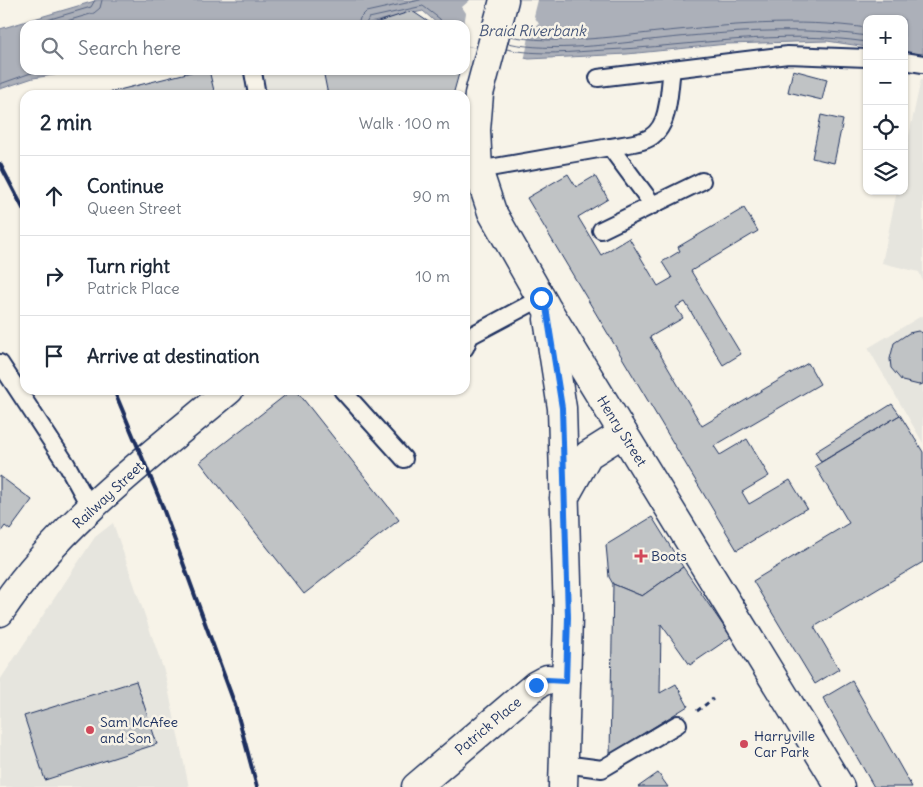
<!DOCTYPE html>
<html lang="en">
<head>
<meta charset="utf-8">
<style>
  body { margin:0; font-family:Delius,sans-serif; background:#f2f2f3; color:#1f2937 }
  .controls { position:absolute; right:15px; top:15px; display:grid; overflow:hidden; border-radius:10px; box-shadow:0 1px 4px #0004 }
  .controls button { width:45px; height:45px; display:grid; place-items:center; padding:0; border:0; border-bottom:1px solid #e0e1e3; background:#fff; color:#1f2937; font:25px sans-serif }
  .stop { position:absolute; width:15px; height:15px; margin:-11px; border:4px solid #1a73e8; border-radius:50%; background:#fff }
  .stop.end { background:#1a73e8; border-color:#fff; box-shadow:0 1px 5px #0008 }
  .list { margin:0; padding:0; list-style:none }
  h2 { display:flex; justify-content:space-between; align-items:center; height:65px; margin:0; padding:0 20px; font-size:21px }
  h2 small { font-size:16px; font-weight:400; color:#747a83 }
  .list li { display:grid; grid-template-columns:32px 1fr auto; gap:15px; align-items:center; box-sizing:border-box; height:80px; padding:0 20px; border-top:1px solid #e0e1e3 }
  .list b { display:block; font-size:19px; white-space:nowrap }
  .list p { margin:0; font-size:16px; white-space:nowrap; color:#747a83 }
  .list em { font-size:16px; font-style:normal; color:#747a83 }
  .icon { flex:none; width:28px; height:28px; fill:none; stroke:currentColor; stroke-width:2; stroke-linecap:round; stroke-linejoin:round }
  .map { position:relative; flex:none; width:923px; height:787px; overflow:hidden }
  .search { position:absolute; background:#fff; box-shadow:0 1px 4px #0004; left:20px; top:20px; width:450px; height:55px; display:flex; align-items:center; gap:12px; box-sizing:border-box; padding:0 18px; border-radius:15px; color:#747a83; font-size:19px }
  .panel { position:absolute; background:#fff; box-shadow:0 1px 4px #0004; left:20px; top:90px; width:450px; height:305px; border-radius:15px }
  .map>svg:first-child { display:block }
</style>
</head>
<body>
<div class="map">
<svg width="923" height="787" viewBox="0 0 923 787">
  <rect width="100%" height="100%" fill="#f7f3e8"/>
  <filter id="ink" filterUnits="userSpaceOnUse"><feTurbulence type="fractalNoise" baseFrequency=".02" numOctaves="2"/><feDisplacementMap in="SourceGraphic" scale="10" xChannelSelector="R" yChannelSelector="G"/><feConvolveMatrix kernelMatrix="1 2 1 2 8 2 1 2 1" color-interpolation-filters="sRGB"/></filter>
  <g filter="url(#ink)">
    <g fill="#e6e5de">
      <path d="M199 70H460L453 95H99Z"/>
      <path d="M921 79 923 80V281L919 272 882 263 897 191H904V159Z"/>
      <path d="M923 315V443L868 348Z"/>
      <path d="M113 523 165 674 189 787H0V680L95 537Z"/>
    </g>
    <path fill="#acb0b9" stroke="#727c95" d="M98 0H923V56L904 52V19H867V47L827 41 727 44 627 54 529 59 465 45V25H439L423 11 360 25H25V70H87L33 78 0 89V29Z"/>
    <path fill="#f7f3e8" d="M470 0H538L534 16 539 24 531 28 524 61 465 45 464 25 466 13 462 7Z"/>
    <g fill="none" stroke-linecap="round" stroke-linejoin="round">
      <g stroke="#556382" stroke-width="1">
        <path d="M30 25 91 7 95 0"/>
        <path d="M53 25 94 13 100 8 102 0"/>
        <path d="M358 25 360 18 366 12 420 0"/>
        <path d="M365 25 369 18 423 6 440 19 442 25"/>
        <path d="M510 36C553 45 613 37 658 32 727 25 797 18 867 28"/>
        <path d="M508 43C552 53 613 44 659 39 728 32 798 26 867 36"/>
        <path d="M506 49C539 56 572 52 605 50 693 46 779 29 867 42"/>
        <path d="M0 84 31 73 52 70"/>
      </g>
    </g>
    <g fill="#c0c3c5" stroke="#1b2f5e">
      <path d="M412 11 433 25H369Z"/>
      <path d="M199 70H209L215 95H99Z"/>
      <path d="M323 70H460L453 95H328Z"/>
      <path d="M793 70 827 79 822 100 788 92Z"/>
      <path d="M821 115 843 120 834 163 812 158Z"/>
      <path d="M568 174 576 187 595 176 608 199 578 217 601 255 629 238 658 286 672 278 662 262 680 251 678 247 744 208 758 231 691 271 741 354 723 365 685 302 676 307 683 318 650 337 702 426 808 363 820 384 714 446 720 455 747 439 769 476 742 492 749 504 790 480 807 508 737 550 527 198Z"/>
      <path d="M918 331 923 333V384L919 385 902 381 891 368 890 359 894 343 909 333Z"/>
      <path d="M292 390H296L399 520 304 594 200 462Z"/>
      <path d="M892 404 900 415 821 462 815 452Z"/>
      <path d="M900 415 923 452V562L814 627 839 669 815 684 753 581 849 523 815 466Z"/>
      <path d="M0 476 32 500 10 530 5 526 0 533Z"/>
      <path d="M652 517 683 567 642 596 613 584 609 577 606 545Z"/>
      <path d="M683 567 731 637 690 665 661 624 660 693 676 684 688 706 610 754 613 584 642 596Z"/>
      <path d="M136 681 157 744 45 780 24 716Z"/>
      <path d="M852 681 912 787H874L823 698Z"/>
      <path d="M658 773 668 787H638Z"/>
    </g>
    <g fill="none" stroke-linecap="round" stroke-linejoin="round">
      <defs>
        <g id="service">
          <path d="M904 61 923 64"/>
          <path d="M253 72 257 95"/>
          <path d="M598 78 788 55 867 58"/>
          <path d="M610 147C621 145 632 144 642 141 671 133 668 94 672 69"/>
          <path d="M478 170 610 147 653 205"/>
          <path d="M601 230 702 181"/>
          <path d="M465 348 470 336 541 298"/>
          <path d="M0 363 67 465 91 509"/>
          <path d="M342 390 404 459"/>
          <path d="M564 764 602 769 678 724"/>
        </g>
        <g id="minor">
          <path d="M0 612C57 526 150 456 229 390"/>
          <path d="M416 787 536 685 547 679 566 681"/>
        </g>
        <g id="primary">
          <path d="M504 0 479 94 476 130 478 170 492 212 546 307 840 787"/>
          <path d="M548 319 562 408 568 617 563 787"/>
          <path d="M564 498 588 455 623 433"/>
        </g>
      </defs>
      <use href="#service" stroke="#1b2f5e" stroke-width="20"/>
      <use href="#minor" stroke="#1b2f5e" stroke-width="31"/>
      <use href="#primary" stroke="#1b2f5e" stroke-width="31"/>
      <path stroke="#1b2f5e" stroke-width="3" stroke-dasharray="5 4" stroke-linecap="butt" d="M697 711 713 699"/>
      <use href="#service" stroke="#f7f3e8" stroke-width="16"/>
      <use href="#minor" stroke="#f7f3e8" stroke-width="28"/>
      <use href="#primary" stroke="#f7f3e8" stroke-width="28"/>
      <g stroke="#1b2f5e" stroke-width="4">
        <path d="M0 164 25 212"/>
        <path d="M114 390 160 500 235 705 257 787"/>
      </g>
    </g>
  </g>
  <g fill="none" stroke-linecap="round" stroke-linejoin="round" filter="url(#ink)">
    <path stroke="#1a73e8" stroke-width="6" d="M536 685 547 680 566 681 568 617 562 408 546 307 541 298"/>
  </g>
  <g fill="#d1495b" stroke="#f7f3e8" stroke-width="2">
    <path d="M638.5 548.5h5v5h5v5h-5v5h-5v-5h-5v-5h5z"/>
    <circle cx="90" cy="730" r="5"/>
    <circle cx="744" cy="744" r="5"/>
  </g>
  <g text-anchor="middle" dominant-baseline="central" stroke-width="5" stroke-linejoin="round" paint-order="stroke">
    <g font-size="14" fill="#1b2f5e" stroke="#f7f3e8">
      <text transform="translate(622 431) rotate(58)">Henry Street</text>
      <text transform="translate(108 495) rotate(-43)">Railway Street</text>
      <text transform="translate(488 726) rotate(-40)">Patrick Place</text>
    </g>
    <g font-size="14" fill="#1b2f5e" stroke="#f7f3e8" text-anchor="start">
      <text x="651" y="556">Boots</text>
      <text x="100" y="722">Sam McAfee<tspan x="100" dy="16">and Son</tspan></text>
      <text x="754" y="736">Harryville<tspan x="754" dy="16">Car Park</tspan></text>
    </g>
    <g font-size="15" font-style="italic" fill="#465679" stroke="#f7f3e8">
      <text x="532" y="30">Braid Riverbank</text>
    </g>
  </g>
</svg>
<div class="controls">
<button>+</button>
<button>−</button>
<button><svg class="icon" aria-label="locate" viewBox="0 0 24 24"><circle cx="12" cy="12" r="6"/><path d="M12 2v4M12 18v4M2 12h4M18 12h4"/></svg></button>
<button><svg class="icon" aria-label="layers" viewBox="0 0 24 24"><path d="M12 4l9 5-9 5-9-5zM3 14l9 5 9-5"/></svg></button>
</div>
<div class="stop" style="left:541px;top:298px"></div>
<div class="stop end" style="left:536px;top:685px"></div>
<div class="search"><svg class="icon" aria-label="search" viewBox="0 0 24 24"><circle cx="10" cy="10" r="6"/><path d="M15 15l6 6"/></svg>Search here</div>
<section class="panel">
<h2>2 min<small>Walk · 100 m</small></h2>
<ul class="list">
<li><svg class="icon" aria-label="ahead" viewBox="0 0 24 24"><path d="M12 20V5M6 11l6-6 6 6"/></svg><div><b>Continue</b><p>Queen Street</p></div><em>90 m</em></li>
<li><svg class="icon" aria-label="right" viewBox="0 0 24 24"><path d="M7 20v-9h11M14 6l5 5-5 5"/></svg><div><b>Turn right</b><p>Patrick Place</p></div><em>10 m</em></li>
<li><svg class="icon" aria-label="arrive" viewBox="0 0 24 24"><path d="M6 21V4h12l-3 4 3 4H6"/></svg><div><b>Arrive at destination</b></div></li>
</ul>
</section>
</div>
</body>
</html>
